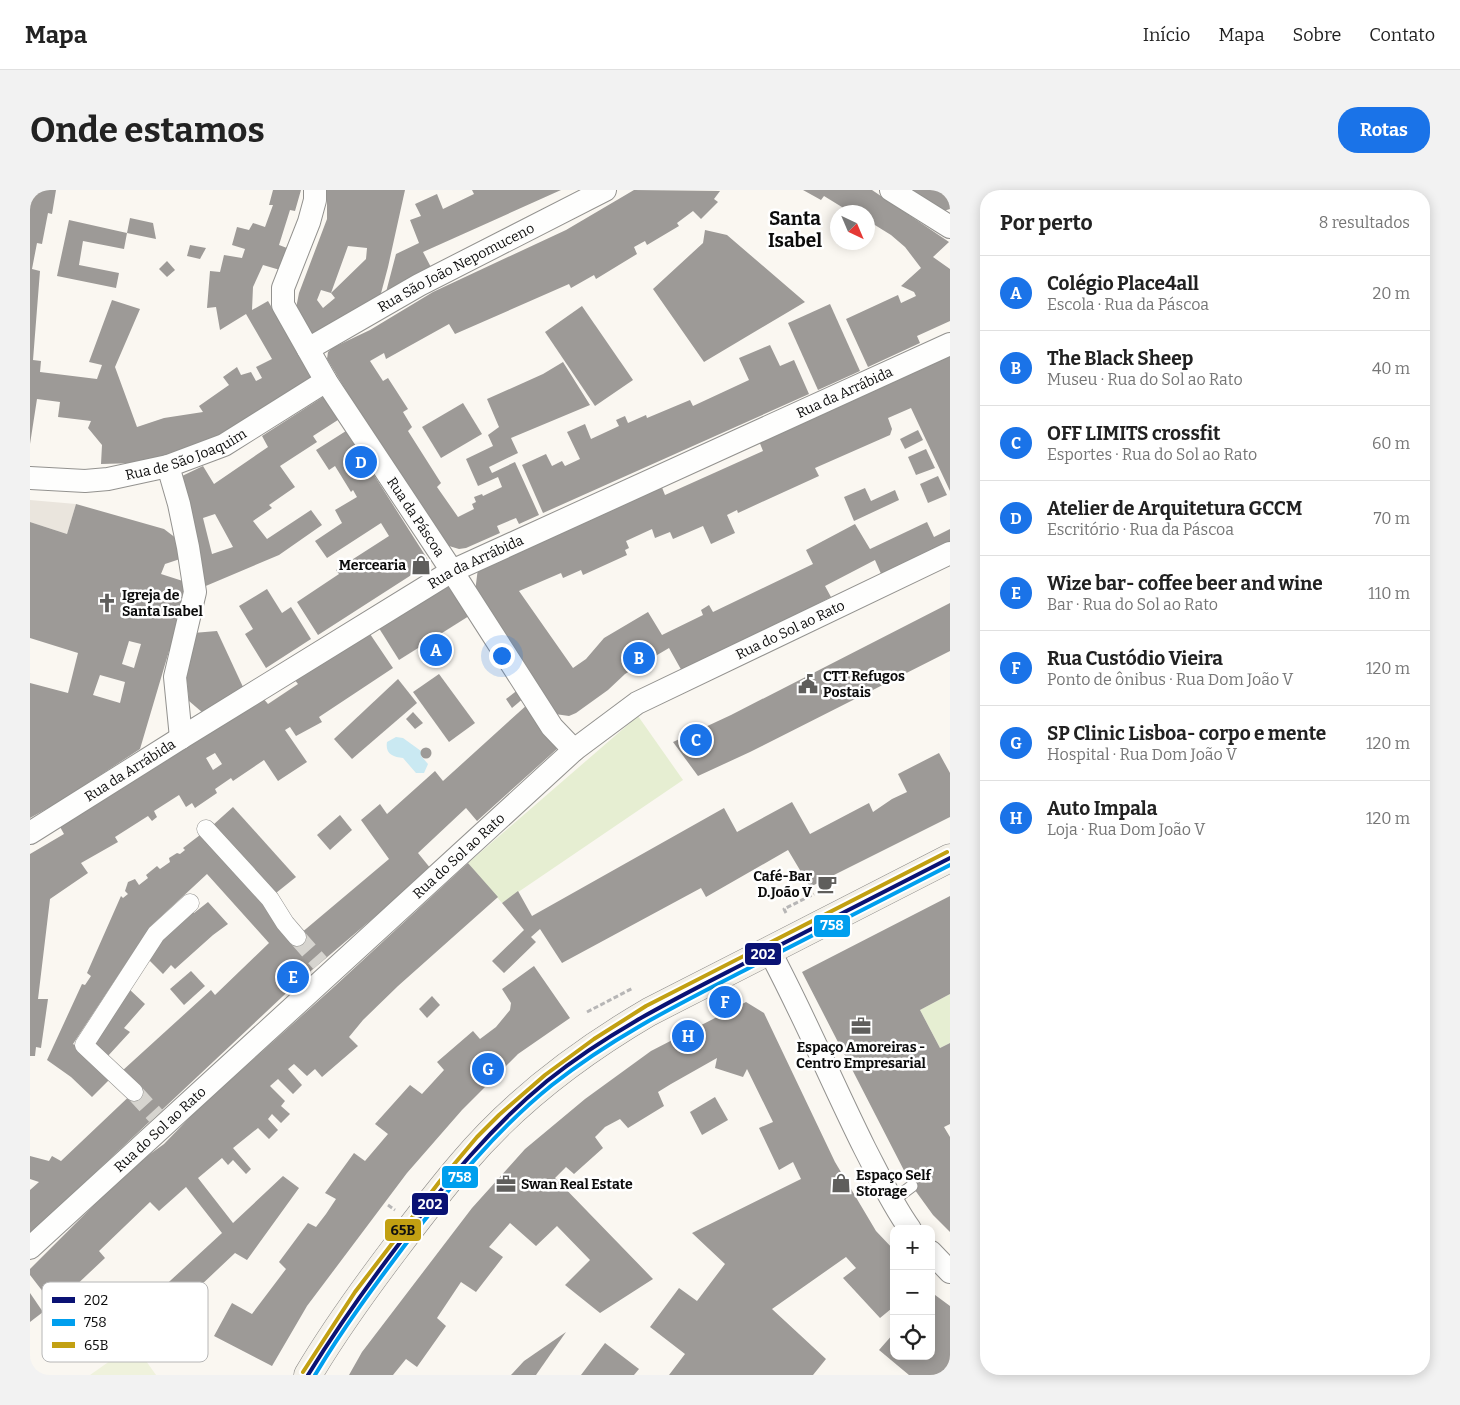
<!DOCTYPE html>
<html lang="pt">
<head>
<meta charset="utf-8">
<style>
  body { margin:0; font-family:Bitter,serif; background:#f2f2f2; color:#222 }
  .controls { position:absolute; right:15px; bottom:15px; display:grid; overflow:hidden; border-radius:10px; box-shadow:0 2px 12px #0003 }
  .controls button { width:45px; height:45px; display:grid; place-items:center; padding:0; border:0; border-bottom:1px solid #e0e0e0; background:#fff; color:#222; font:25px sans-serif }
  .compass { position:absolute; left:800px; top:15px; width:45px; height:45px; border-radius:50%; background:#fff; box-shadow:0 2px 12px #0003; rotate:136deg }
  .you { position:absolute; left:471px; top:465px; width:18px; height:18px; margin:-12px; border:4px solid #fff; border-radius:50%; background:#1a73e8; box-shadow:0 0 0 8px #1a73e833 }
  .badge { display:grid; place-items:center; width:32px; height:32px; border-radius:50%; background:#1a73e8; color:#fff; font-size:16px; font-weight:700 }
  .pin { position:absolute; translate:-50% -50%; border:2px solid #fff; box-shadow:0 1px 5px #0006 }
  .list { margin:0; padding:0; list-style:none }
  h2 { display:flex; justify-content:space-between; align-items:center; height:65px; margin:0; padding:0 20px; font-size:21px }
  h2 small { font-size:16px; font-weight:400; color:#767676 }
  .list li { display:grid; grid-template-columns:32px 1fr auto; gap:15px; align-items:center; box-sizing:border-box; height:75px; padding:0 20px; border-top:1px solid #e0e0e0 }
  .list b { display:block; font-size:19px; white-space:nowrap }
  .list p { margin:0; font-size:16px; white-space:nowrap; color:#767676 }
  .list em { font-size:16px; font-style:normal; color:#767676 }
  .icon { flex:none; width:28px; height:28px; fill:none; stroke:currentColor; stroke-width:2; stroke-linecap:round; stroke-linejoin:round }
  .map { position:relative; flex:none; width:920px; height:1185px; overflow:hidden; border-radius:20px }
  header { display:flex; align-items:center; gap:30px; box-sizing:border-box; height:70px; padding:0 25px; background:#fff; border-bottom:1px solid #e0e0e0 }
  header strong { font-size:24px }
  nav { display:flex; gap:28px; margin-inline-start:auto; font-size:18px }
  .intro { display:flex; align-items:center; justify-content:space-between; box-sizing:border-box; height:120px; padding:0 30px }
  h1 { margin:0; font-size:35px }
  .button { padding:12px 22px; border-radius:20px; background:#1a73e8; color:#fff; font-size:18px; font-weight:700 }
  main { display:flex; gap:30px; padding:0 30px }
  aside { flex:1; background:#fff; border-radius:20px; box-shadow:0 2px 12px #0003 }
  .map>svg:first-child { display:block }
</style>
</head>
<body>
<header>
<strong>Mapa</strong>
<nav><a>Início</a><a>Mapa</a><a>Sobre</a><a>Contato</a></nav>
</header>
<div class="intro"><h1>Onde estamos</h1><a class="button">Rotas</a></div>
<main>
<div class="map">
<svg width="920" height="1185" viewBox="0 0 920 1185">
  <rect width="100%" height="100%" fill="#faf7f1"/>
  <g fill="#e6eed2">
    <path d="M608 526 653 590 472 713 438 673Z"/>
    <path d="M920 804V853L910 858 890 820Z"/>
  </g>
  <path fill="#eff2dc" d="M104 1154 126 1185H60Z"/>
  <path fill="#eae5dd" d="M0 310 46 314 37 344 0 332Z"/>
  <path fill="#cae9f2" d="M366 547 373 548 391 561V566L398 574 394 583H386L373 568C363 567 355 564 357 552Z"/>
  <g fill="#9d9a97" fill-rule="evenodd">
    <path d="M0 0H26L22 24 18 23 12 54 7 53 2 79 10 81 3 170 11 171 10 182 67 189 72 175 59 172 82 110 110 119 85 177 107 237 134 228 173 222 169 216 199 195 193 187 207 177 211 185 221 182 226 191 232 188 226 177 242 169 216 124 190 140 186 117 177 118 180 81 190 82 194 65 212 68 215 59 202 55 207 37 219 40 223 33 235 37 243 15H239L243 0H271L265 21 260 20 249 55 257 58 250 80 233 75 223 97 222 120 238 111 285 191 192 251 107 273 71 274 72 255 58 238 61 231 28 227 30 212 7 209 0 254Z"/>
    <path d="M297 0H375L358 77 350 107 281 149 266 118 269 103 297 29ZM318 56 337 58 336 69 301 103ZM291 100 301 103 305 108 293 118 287 110Z"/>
    <path d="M442 0H531L393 62 404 83 355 106 366 64 389 53 380 30 391 26 385 14 407 4 413 19 444 4Z"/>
    <path d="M604 0 690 1 684 9 688 12 671 29 663 21 647 33 649 36 617 55 615 51 604 57 607 64 566 89 564 85 541 98 539 94 425 144 419 134 356 169 354 163 340 171 353 191 358 188 378 219 373 222 382 237 378 241 411 293 407 297 428 327 444 319 442 314 446 312 444 307 452 304 453 306 472 297 468 287 448 296 436 269 463 256 458 245 469 237 457 209 513 184 533 172 560 215 481 248 488 263 459 277 462 283 485 272 509 325 489 334 486 328 467 336 470 343 436 358 429 359 419 356 350 257 297 169 298 162 302 158 340 140 403 102 536 40Z"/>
    <path d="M773 0H842L919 52 903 67 920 79V131L887 146 890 153 838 177 816 129 868 105 871 113 886 106 884 102 871 96 891 78 875 57 861 45 840 32 839 35 838 34V22H820L794 6 791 10Z"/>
    <path d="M875 0H920V19L910 22Z"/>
    <path d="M100 28 123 33 126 49 97 43Z"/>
    <path d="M39 30 97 43 94 59 53 51 49 75 89 83 86 98 27 86Z"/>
    <path d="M675 40 697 45 775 112 674 172 623 99 673 53Z"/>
    <path d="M160 55 176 58 170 69 157 66Z"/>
    <path d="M137 71 145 80 137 87 129 79Z"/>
    <path d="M800 114 830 181 788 200 758 133Z"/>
    <path d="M552 116 603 190 565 216 515 142Z"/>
    <path d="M740 155 750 176 764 170 779 204 513 323 492 275 516 264 522 276 532 271 535 276 550 269 537 242 555 234 561 249 589 236 586 230 595 226 598 233 616 225 617 228 660 210 663 216 719 190 709 168Z"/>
    <path d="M920 164V301L881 218 858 228 862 239 860 245 785 278 789 286 708 323 707 320 697 325 705 343 681 354 673 336 643 349 640 342 625 348 622 339 596 351 599 358 595 360 597 365 553 385 551 380 533 388 531 383 489 401 543 478 556 469 574 448 618 422 632 445 673 425 671 420 679 415 683 422 783 374 776 360 825 334 840 359 897 332 904 347 920 339V354L852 386 845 370 795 396 801 407 653 483 639 458 595 484 578 500 546 523 539 526 525 524 445 402 448 378 631 295 635 305 733 261 729 251Z"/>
    <path d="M296 205 311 228 283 246 287 252 250 276 265 297 239 315 242 318 223 331 237 349 281 320 292 335 249 365 171 398 150 287 173 276 184 294 238 257 232 246ZM185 324 203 357 182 364 173 328Z"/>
    <path d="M433 213 452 244 411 268 392 237Z"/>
    <path d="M888 240 893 250 875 259 870 249Z"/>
    <path d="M316 241 400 373 288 445 267 412 309 384 306 380 359 346 351 333 297 368 285 351 312 333 305 320 327 307 323 300 321 302 305 276 299 280 286 260Z"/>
    <path d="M896 259 905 278 886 285 878 267Z"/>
    <path d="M908 286 917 305 898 313 890 294Z"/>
    <path d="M835 298 841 311 865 300 869 310 824 331 814 307Z"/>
    <path d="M46 314 134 339 155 355 156 367 135 374 131 384 159 393 141 462 139 461 110 559 29 612 0 628V493L38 503 48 463 0 448V332L37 344ZM99 451 111 454 104 478 92 474ZM70 485 95 492 90 513 63 505Z"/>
    <path d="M416 391 439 426 369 470 347 435Z"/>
    <path d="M237 399 252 423 261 417 281 449 236 478 215 444 223 439 209 416Z"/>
    <path d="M920 413V461L720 562 668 586 643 552 701 525Z"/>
    <path d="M187 441 213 497 173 523 159 511 156 482 163 443Z"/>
    <path d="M338 441 363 478 289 527 292 532 266 546 260 537 255 540 277 572 248 591 234 570 203 591 201 588 185 599 187 603 165 618 162 613 156 617 149 605 124 621 127 627 122 631 118 626 85 647 88 652 51 673 58 683 20 709 8 809H18L11 858 6 857 5 866H0V664L34 644 29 635 232 507 238 514 268 494 264 489ZM185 563 192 574 183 580 176 568Z"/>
    <path d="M409 484 445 533 419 552 383 502Z"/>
    <path d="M368 489 387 513 322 569 304 549Z"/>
    <path d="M489 499 495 507 482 518 476 509Z"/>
    <path d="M498 514 528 558 447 631 436 618 388 663 401 679 269 791 0 1044V1000L9 992 0 989V966L19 971 22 966 31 971 108 898 92 881 181 800 185 805 239 753 177 684 120 737 43 854 57 863 82 887 62 907 41 887 17 870 52 794 55 795 61 786 57 783 91 706 93 708 98 704 95 701 98 692 105 689 109 695 118 688 116 685 127 676 130 679 140 672 139 668 147 663 150 664 155 660 153 658 170 645 264 749 359 669 331 630 350 614 357 624 405 581 413 591Z"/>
    <path d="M383 522 393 533 385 539 376 529Z"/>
    <circle cx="396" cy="563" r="5.5"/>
    <path d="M909 563 920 583V627L780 697 758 660 676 707 671 698 532 773 510 739 501 747 506 752 474 783 462 771 494 740 472 713 488 701 502 726 694 618 707 642 762 612 780 644 839 613 843 622 862 609 877 602 868 584Z"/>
    <path d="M203 617 266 687 246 703 183 635Z"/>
    <path d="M310 625 322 640 300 660 287 645Z"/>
    <path d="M438 673 468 707 368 796 333 830 319 847 328 856 292 887 285 879 277 886 264 874 258 879 272 895 263 904 248 889 240 896 255 911 251 916 260 924 251 933 242 924 238 929 248 940 239 949 228 938 203 958 221 979 216 984 203 970 198 975 192 968 168 988 203 1033 253 986 269 998 217 1070 205 1063 132 1132 123 1128 97 1146 89 1137 62 1161 53 1151 87 1120 81 1113 99 1096 115 1114 192 1043 156 997 129 1021 120 1012 69 1061 75 1068 24 1116 0 1085V1079L78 1001 116 967 134 954 168 919 305 796Z"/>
    <path d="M920 706V804L890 820 910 858 920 853V934L914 937 920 947V1042L903 1025 882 996 772 782Z"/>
    <path d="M178 712 198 734 183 745 145 779 141 775 133 784 119 770 131 748 162 721 164 723Z"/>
    <path d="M504 776 540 828 488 864 432 920 377 983 277 1116 242 1176 184 1146 202 1113 222 1124 256 1079 249 1072 278 1033 286 1037 296 1024 306 1009 295 1003 324 963 335 971 358 944 345 934 380 895 392 904 414 880 407 872 443 841 450 849 466 837 480 820 481 813 472 799Z"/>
    <path d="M161 781 175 796 154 815 140 799Z"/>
    <path d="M99 799 115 814 94 838 100 842 77 867 63 854Z"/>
    <path d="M402 806 410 815 397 828 389 819Z"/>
    <path d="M716 812 734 823 805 972 846 1041 864 1060V1121L861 1119 850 1128 813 1088 826 1078 816 1067 742 1119 796 1169 783 1185H639L655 1164 620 1137 649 1098 667 1111 695 1074 662 1043 771 989 763 972 749 980 729 938 743 932 717 879 713 887 685 878 687 868 641 894 628 902 634 916 598 938 590 929 575 937 565 947 573 958 544 984 536 977 525 988 623 1089 570 1123 535 1095 560 1070 527 1036 506 1056 480 1033 459 1057 473 1067 446 1102 431 1092 407 1128 416 1136 387 1177 376 1169 363 1185H319L332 1162 442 1018 495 959 555 909 621 861Z"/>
    <path d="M685 907 698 930 672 945 660 922Z"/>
    <path d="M901 1102 920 1116V1185H879L849 1160 864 1143V1166H901Z"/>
    <path d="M0 1103 13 1122 0 1132Z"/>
    <path d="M536 1142 506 1185H481L494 1171Z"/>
    <path d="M575 1153 609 1179 604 1185H551Z"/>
  </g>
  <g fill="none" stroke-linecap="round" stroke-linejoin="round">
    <g stroke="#d6d4cf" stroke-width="18" stroke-dasharray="18 9" stroke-linecap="butt">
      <path d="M267 747 290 773"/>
      <path d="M104 902 126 926"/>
    </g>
    <defs>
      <path id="service" d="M862 1011 882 996"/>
      <g id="pedestrian">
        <path d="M176 639 240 709 255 733 267 747"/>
        <path d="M104 902 54 855 126 744 160 713"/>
      </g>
      <g id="minor">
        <path id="s1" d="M285 0V10L279 32 253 98V115L296 191 422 381 522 537 544 560"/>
        <path d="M861 0 920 37"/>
        <path id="s2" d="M278 159 389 95 575 0"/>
        <path d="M138 276 149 314 158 357 165 402 145 487 151 548"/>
        <path id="s3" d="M0 288 55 291 78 289 138 276 194 255 296 191"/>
        <path id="s4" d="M0 643 151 548 422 381 920 154"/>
        <path d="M739 760C774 825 802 893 835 959 849 986 862 1014 880 1039"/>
        <path id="s5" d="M0 1058 544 560 607 513 920 363"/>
        <path d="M901 1062 920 1082"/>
      </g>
      <path id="secondary" d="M278 1185C304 1141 333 1101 364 1060 386 1031 408 1002 432 974 484 912 549 863 619 822L920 668"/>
    </defs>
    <use href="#service" stroke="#93928f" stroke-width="13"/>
    <use href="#pedestrian" stroke="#93928f" stroke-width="19"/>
    <use href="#minor" stroke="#93928f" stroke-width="24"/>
    <use href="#secondary" stroke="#8a8886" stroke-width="29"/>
    <g stroke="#b7b6b6" stroke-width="3" stroke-dasharray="5 2.5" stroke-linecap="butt">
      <path d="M756 723 754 719 784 704"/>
      <path d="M557 822 603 798"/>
      <path d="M358 1015 365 1020"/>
    </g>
    <use href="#service" stroke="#fefefd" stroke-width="11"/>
    <use href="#pedestrian" stroke="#fefefd" stroke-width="18"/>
    <use href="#minor" stroke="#fefefd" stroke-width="22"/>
    <use href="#secondary" stroke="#f4f1e9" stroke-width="28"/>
    <defs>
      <path id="bus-1" d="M278 1185C307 1138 339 1093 372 1050 416 992 461 937 517 891 579 841 647 808 717 772 784 737 852 703 920 668"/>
      <path id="bus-2" d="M285 1185C313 1138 345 1095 378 1051 422 995 466 940 522 895 584 846 649 814 719 778 786 744 853 709 920 675"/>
      <path id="bus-3" d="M273 1182 325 1102 410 991 447 947 469 925 515 885 564 849 616 816 917 662"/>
    </defs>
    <use href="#bus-1" stroke="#fff" stroke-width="8"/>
    <use href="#bus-2" stroke="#fff" stroke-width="8"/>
    <use href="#bus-3" stroke="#fff" stroke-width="8"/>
    <use href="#bus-1" stroke="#0a1274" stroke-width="4"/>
    <use href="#bus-2" stroke="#009fee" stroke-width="4"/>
    <use href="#bus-3" stroke="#c2a012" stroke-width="4"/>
  </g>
  <defs>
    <symbol id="shop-bare" viewBox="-9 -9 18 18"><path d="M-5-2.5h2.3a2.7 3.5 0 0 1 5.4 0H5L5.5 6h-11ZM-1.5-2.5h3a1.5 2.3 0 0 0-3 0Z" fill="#5f5e5c" stroke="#fff" stroke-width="2.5" paint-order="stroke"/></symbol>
    <symbol id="church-bare" viewBox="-9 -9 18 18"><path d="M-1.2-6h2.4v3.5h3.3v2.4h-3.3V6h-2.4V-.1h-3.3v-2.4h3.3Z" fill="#5f5e5c" stroke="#fff" stroke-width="2.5" paint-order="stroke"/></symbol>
    <symbol id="civic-bare" viewBox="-9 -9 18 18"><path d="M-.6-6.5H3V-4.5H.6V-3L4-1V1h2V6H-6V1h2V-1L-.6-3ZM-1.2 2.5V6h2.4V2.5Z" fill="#5f5e5c" stroke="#fff" stroke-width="2.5" paint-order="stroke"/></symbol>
    <symbol id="cafe-bare" viewBox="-9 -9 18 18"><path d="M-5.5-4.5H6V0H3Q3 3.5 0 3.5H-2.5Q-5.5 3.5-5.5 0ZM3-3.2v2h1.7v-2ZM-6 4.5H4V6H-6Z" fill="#5f5e5c" stroke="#fff" stroke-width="2.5" paint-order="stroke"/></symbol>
    <symbol id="office-bare" viewBox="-9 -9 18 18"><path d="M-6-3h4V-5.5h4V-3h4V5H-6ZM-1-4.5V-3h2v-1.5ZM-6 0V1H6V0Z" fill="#5f5e5c" stroke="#fff" stroke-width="2.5" paint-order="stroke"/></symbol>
  </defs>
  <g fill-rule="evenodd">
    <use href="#shop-bare" x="377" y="361" width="28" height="28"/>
    <use href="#church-bare" x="63" y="399" width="28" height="28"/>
    <use href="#civic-bare" x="764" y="480" width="28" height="28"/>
    <use href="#cafe-bare" x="783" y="680" width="28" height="28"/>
    <use href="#office-bare" x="817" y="822" width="28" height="28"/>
    <use href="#shop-bare" x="797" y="979" width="28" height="28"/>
    <use href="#office-bare" x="462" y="980" width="28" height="28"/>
  </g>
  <g text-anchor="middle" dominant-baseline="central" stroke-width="5" stroke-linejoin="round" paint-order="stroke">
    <g font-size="14" fill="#0c0c0c" stroke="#fff">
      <text stroke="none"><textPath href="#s2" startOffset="169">Rua São João Nepomuceno</textPath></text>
      <text stroke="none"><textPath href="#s4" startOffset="928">Rua da Arrábida</textPath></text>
      <text stroke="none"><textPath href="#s3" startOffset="160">Rua de São Joaquim</textPath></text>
      <text stroke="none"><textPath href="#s1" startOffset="371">Rua da Páscoa</textPath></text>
      <text stroke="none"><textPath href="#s4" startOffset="522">Rua da Arrábida</textPath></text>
      <text stroke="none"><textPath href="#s5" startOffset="986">Rua do Sol ao Rato</textPath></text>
      <text stroke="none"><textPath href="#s4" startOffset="118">Rua da Arrábida</textPath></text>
      <text stroke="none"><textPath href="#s5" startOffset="581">Rua do Sol ao Rato</textPath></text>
      <text stroke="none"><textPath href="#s5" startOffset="176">Rua do Sol ao Rato</textPath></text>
    </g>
    <g font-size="14" font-weight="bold" fill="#0c0c0c" stroke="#fff" text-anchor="start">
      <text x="376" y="375" text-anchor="end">Mercearia</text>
      <text x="92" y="405">Igreja de<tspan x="92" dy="16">Santa Isabel</tspan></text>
      <text x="793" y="486">CTT Refugos<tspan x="793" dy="16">Postais</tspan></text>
      <text x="782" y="686" text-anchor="end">Café-Bar<tspan x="782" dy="16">D.João V</tspan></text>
      <text x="831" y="857" text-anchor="middle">Espaço Amoreiras -<tspan x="831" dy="16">Centro Empresarial</tspan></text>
      <text x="826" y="985">Espaço Self<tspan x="826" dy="16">Storage</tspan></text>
      <text x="491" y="994">Swan Real Estate</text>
    </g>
    <g font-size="19" font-weight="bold" fill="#0c0c0c" stroke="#fff">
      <text x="765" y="28">Santa<tspan x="765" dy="22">Isabel</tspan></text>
    </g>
  </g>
  <rect x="12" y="1092" width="166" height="80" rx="8" fill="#fff" stroke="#b6b6b6" stroke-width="1"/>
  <rect x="22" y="1107" width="23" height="6" fill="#0a1274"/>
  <rect x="22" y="1129" width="23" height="7" fill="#009fee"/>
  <rect x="22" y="1152" width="23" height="6" fill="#c2a012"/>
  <g font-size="14" fill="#0c0c0c">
    <text x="54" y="1115">202</text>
    <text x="54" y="1137">758</text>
    <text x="54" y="1160">65B</text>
  </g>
  <g stroke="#fff" stroke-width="2">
    <rect x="783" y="724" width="38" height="24" rx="5" fill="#009fee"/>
    <rect x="714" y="752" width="38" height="24" rx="5" fill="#0a1274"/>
    <rect x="411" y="975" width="38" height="24" rx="5" fill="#009fee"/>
    <rect x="381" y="1002" width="38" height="24" rx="5" fill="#0a1274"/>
    <rect x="354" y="1028" width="38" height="24" rx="5" fill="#c2a012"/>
  </g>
  <g font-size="14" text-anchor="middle" font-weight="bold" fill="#fff">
    <text x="802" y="740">758</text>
    <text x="733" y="769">202</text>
    <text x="430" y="992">758</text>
    <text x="400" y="1019">202</text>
  </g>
  <g font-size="14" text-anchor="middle" font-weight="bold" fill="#111">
    <text x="373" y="1045">65B</text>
  </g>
</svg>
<div class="controls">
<button>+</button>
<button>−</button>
<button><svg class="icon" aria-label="locate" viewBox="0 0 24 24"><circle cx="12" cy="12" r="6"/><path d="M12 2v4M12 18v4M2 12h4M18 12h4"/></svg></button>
</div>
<svg class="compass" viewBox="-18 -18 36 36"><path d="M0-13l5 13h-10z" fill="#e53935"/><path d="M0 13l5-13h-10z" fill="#767676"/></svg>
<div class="you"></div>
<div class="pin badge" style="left:406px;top:460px">A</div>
<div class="pin badge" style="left:609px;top:468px">B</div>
<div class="pin badge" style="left:666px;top:550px">C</div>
<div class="pin badge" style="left:331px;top:272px">D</div>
<div class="pin badge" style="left:263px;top:787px">E</div>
<div class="pin badge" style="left:695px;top:812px">F</div>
<div class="pin badge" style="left:458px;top:879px">G</div>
<div class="pin badge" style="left:658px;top:846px">H</div>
</div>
<aside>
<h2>Por perto<small>8 resultados</small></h2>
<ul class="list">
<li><span class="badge">A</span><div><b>Colégio Place4all</b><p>Escola · Rua da Páscoa</p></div><em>20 m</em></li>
<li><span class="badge">B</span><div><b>The Black Sheep</b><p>Museu · Rua do Sol ao Rato</p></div><em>40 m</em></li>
<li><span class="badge">C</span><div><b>OFF LIMITS crossfit</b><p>Esportes · Rua do Sol ao Rato</p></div><em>60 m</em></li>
<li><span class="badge">D</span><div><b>Atelier de Arquitetura GCCM</b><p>Escritório · Rua da Páscoa</p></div><em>70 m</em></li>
<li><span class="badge">E</span><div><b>Wize bar- coffee beer and wine</b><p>Bar · Rua do Sol ao Rato</p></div><em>110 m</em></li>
<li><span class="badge">F</span><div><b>Rua Custódio Vieira</b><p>Ponto de ônibus · Rua Dom João V</p></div><em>120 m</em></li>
<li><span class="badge">G</span><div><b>SP Clinic Lisboa- corpo e mente</b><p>Hospital · Rua Dom João V</p></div><em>120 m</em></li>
<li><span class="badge">H</span><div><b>Auto Impala</b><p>Loja · Rua Dom João V</p></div><em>120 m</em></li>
</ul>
</aside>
</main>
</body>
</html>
